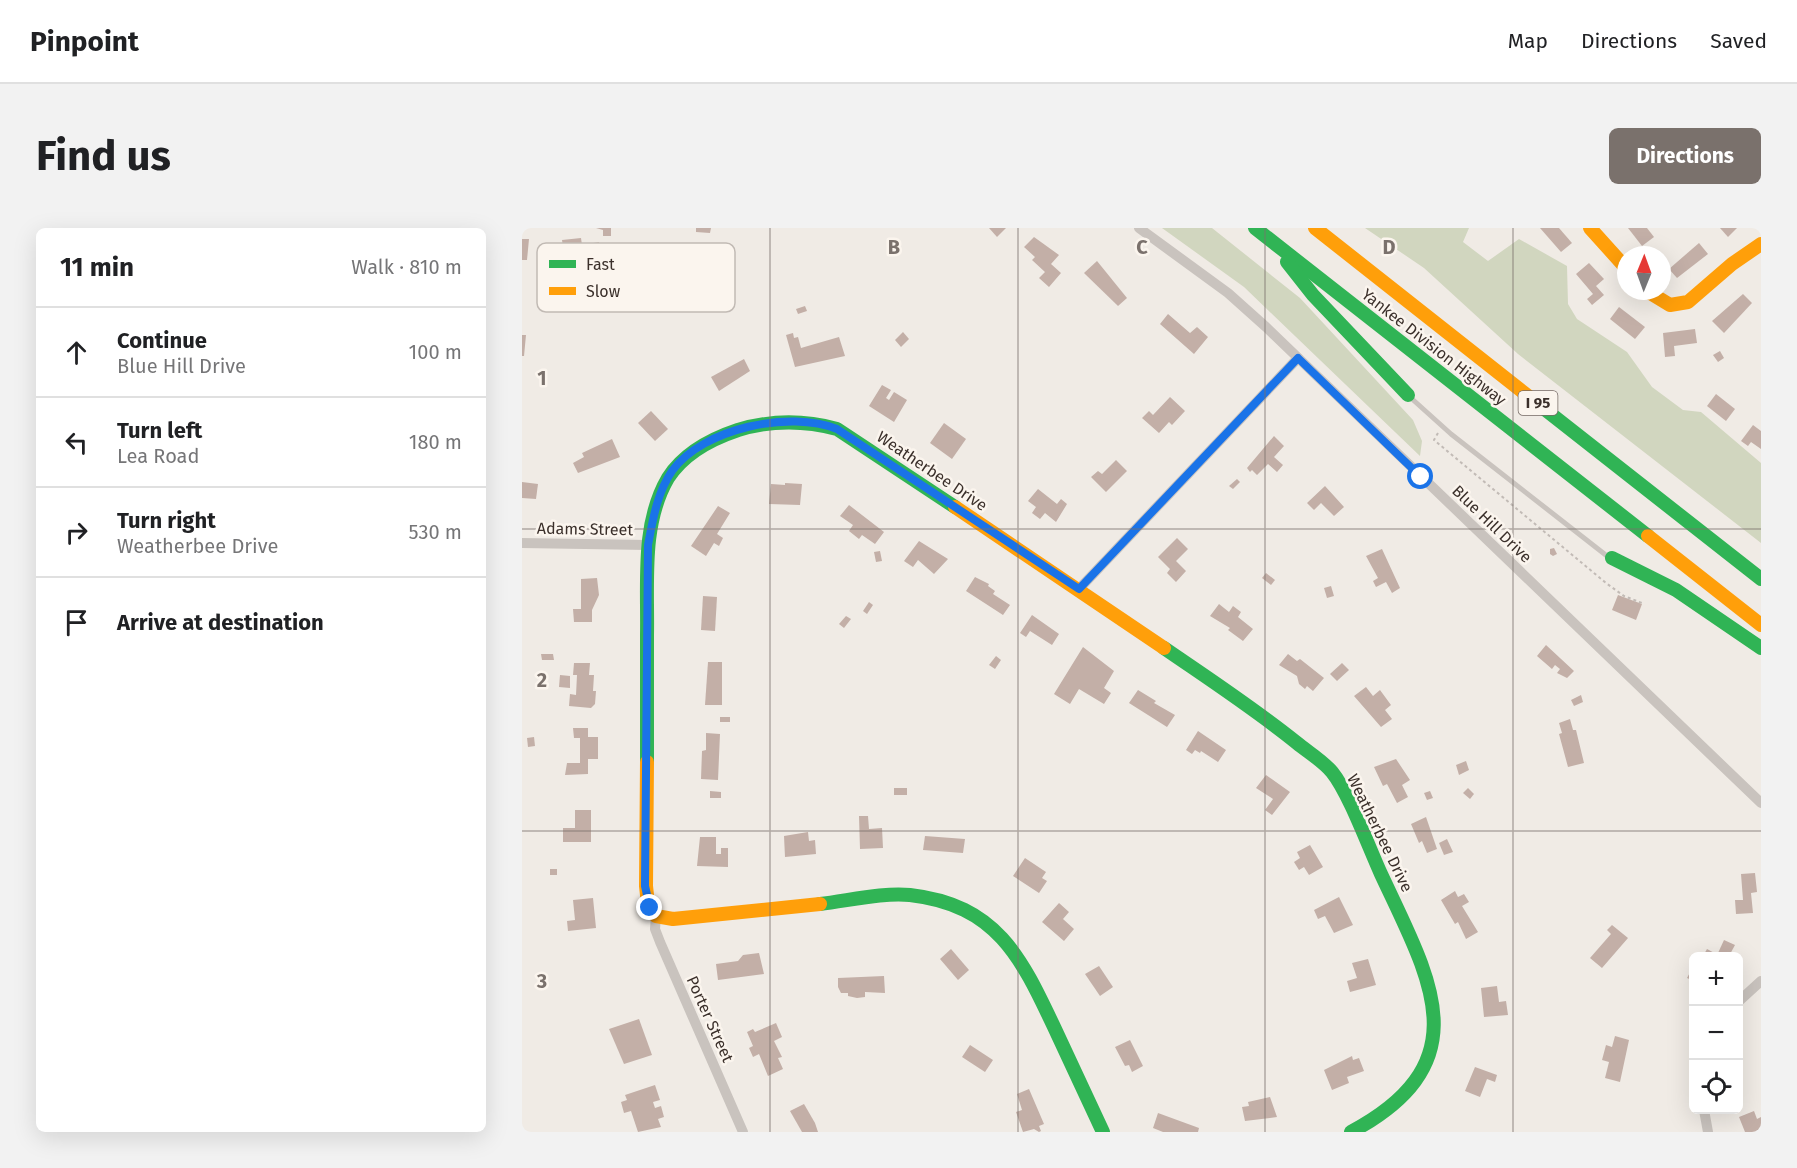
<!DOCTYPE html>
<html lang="en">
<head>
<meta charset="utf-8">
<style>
  body { margin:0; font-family:"Fira Sans",sans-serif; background:#f2f2f2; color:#202124 }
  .controls { position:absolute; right:18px; bottom:18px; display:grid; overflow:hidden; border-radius:9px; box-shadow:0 6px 24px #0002 }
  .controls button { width:54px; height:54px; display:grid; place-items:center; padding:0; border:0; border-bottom:2px solid #e0e0e0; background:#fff; color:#202124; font:30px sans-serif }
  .compass { position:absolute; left:1095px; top:18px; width:54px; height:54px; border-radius:50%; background:#fff; box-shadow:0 6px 24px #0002; rotate:1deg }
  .stop { position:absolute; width:18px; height:18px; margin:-14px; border:4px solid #1a73e8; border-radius:50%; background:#fff }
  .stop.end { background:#1a73e8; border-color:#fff; box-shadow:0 2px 6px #0008 }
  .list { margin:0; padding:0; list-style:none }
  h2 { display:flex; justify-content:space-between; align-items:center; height:78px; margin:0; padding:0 24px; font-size:26px }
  h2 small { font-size:20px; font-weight:400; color:#757577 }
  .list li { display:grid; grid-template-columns:39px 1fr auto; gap:18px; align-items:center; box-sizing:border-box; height:90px; padding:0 24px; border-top:2px solid #e0e0e0 }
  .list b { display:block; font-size:22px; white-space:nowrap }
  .list p { margin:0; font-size:20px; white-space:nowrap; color:#757577 }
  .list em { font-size:20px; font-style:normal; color:#757577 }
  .icon { flex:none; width:33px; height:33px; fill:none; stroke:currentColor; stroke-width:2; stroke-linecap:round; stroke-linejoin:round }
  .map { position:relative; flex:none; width:1239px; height:904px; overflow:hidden; border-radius:9px }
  header { display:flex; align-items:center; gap:36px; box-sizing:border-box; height:84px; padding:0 30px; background:#fff; border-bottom:2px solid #e0e0e0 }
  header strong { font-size:28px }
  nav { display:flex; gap:33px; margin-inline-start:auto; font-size:21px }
  .intro { display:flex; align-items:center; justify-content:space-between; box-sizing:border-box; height:144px; padding:0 36px }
  h1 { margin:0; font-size:42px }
  .button { padding:15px 27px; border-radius:9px; background:#7a716c; color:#fff; font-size:21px; font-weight:700 }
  main { display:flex; gap:36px; padding:0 36px }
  aside { flex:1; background:#fff; border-radius:9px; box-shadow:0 6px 24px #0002 }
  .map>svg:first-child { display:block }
</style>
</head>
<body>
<header>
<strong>Pinpoint</strong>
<nav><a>Map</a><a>Directions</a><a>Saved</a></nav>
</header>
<div class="intro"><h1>Find us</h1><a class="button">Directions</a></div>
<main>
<aside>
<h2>11 min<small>Walk · 810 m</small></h2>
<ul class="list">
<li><svg class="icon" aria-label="ahead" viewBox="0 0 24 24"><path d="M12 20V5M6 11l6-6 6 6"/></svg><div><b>Continue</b><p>Blue Hill Drive</p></div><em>100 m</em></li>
<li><svg class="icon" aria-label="left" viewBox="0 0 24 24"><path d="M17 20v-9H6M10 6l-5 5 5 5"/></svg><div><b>Turn left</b><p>Lea Road</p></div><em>180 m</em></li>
<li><svg class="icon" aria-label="right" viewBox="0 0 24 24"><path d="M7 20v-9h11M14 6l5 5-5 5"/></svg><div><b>Turn right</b><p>Weatherbee Drive</p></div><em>530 m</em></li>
<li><svg class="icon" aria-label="arrive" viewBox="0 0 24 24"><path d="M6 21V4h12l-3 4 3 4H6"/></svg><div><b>Arrive at destination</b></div></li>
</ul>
</aside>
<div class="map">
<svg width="1239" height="904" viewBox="0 0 1239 904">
  <rect width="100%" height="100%" fill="#f0ebe5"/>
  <g fill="#d1d6bf">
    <path d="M640 0H690L778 70 891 192 900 213 898 228 722 59Z"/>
    <path d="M843 0H947L941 14 966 33 997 11 1045 38 1046 76 1055 91 1105 124 1130 159 1161 182 1179 184 1239 235V315L996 126 902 40Z"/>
  </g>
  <g fill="#c3afa7">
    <path d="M74 0H89V8H81V2Z"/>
    <path d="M174 0H189L188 5 174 4Z"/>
    <path d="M467 0H484L475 9Z"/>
    <path d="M1018 0H1037L1050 15 1039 24Z"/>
    <path d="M1106 0H1125L1132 9 1120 18Z"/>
    <path d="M1198 0H1215L1206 9Z"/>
    <path d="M512 9 537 27 529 36 539 45 527 59 517 50 523 44 510 32 513 29 502 19Z"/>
    <path d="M59 10 60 17 77 14 79 27 43 32 40 12Z"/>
    <path d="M0 11H7L5 32H0Z"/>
    <path d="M1177 15 1186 26 1155 50 1147 41Z"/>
    <path d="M575 33 605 70 596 78 562 45Z"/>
    <path d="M1067 35 1082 51 1074 58 1082 67 1070 77 1065 71 1071 66 1054 46Z"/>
    <path d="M1221 66 1230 75 1202 105 1190 93Z"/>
    <path d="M283 78 285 83 276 86 274 81Z"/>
    <path d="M1097 79 1123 99 1113 111 1088 91Z"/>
    <path d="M646 86 668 105 675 99 686 109 672 126 638 96Z"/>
    <path d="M1173 101 1175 115 1152 118 1153 128 1143 129 1141 105Z"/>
    <path d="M381 104 387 111 379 119 373 112Z"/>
    <path d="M271 105 272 110 276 109 279 120 317 109 323 128 273 139 264 107Z"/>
    <path d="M0 107H4L2 128H0Z"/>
    <path d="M1198 123 1202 130 1196 134 1191 127Z"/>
    <path d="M222 131 228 143 197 163 189 149Z"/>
    <path d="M360 157 369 162 364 170 367 172 372 164 385 172 372 194 347 178Z"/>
    <path d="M1194 166 1213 181 1204 193 1185 178Z"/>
    <path d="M648 169 663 183 650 197 647 194 637 205 620 190 627 183 631 187Z"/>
    <path d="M129 183 146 201 133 213 116 195Z"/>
    <path d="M422 195 444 211 430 231 408 215Z"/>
    <path d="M1231 197 1239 203V221L1229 214 1226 218 1219 213Z"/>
    <path d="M752 208 762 218 752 229 761 237 755 244 746 236 735 247 730 242 728 244 725 240Z"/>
    <path d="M90 211 98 229 56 245 51 235 62 229 60 225Z"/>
    <path d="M594 232 605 243 584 264 569 249 576 243 580 246Z"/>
    <path d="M715 251 718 254 711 261 707 258Z"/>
    <path d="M0 254 16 256 14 271 0 270Z"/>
    <path d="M263 255 280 256 278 277 247 276 249 256 263 257Z"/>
    <path d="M803 258 822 279 812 288 799 275 792 282 785 275Z"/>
    <path d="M516 261 535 276 539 271 545 276 534 294 523 285 518 291 510 285 514 279 506 273Z"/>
    <path d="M327 277 362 304 353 316 340 307 337 311 327 303 331 297 318 288Z"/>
    <path d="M196 278 208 285 195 306 201 310 197 318 192 315 184 328 169 318Z"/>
    <path d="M655 310 666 321 654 333 664 343 654 354 645 345 648 341 636 329Z"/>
    <path d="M397 313 426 331 412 346 396 332 391 339 382 333Z"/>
    <path d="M1032 320 1035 326 1031 328 1028 326V321Z"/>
    <path d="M860 321 878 360 870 365 864 354 854 359 851 353 856 350 844 328Z"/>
    <path d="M358 323 360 333 354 334 352 324Z"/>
    <path d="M744 345 753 352 749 357 740 350Z"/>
    <path d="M453 349 467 356 466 358 473 363 471 366 488 377 481 387 444 363Z"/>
    <path d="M75 350 77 367 70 382V394H52L51 381H59V351Z"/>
    <path d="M809 358 812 368 805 370 802 360Z"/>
    <path d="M1096 367 1120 376 1114 392 1090 382Z"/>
    <path d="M181 368 195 369 193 403 179 402Z"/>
    <path d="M347 374 351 377 345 386 341 383Z"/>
    <path d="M697 376 707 384 711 378 719 384 716 389 731 401 721 413 706 402 708 400 688 388Z"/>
    <path d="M510 387 537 406 530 417 508 403 504 409 498 405Z"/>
    <path d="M324 388 329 391 322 400 317 396Z"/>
    <path d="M1024 417 1052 443 1045 450 1035 445 1038 441 1033 437 1030 441 1015 428Z"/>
    <path d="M561 419 592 443 582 460 589 465 582 476 557 461 548 476 532 466Z"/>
    <path d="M19 426H31L32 432H20Z"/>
    <path d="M766 426 775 433 778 431 802 450 791 463 785 458 783 461 777 456 775 448 757 437Z"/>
    <path d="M474 428 479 432 473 441 467 437Z"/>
    <path d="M186 434H200V477H183Z"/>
    <path d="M52 435H68L67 447H72L71 463H74L73 476 69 480 47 478 48 466 54 467 55 447H51Z"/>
    <path d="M820 435 827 442 815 453 808 446Z"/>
    <path d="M38 447 48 448V460L37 459Z"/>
    <path d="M844 459 851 468 858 462 869 477 863 482 870 491 859 499 832 468Z"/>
    <path d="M616 462 634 473 632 475 653 487 645 499 607 475Z"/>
    <path d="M1059 467 1061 474 1052 478 1049 472Z"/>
    <rect x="198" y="489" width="10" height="5"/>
    <path d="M1048 491 1051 502H1054L1062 535 1046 539 1037 506 1040 505 1037 495Z"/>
    <path d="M51 500H66V509H76V531H66V546L43 547 45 535H58V510H52Z"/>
    <path d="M676 503 704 522 696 534 679 523 678 525 673 522 670 526 664 522Z"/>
    <path d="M184 505 198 506 196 552 179 551 180 523 184 522Z"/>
    <path d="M12 509 13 518 6 519 5 510Z"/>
    <path d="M874 531 888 552 880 557 886 569 875 575 865 556 861 558 852 539Z"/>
    <path d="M944 533 947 542 937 547 934 537Z"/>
    <path d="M744 547 768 564 750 587 743 582 751 571 734 560Z"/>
    <rect x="372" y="560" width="13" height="7"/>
    <path d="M946 560 952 566 948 571 941 565Z"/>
    <path d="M188 563 199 564V570H188Z"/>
    <path d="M908 563 911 570 905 572 902 565Z"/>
    <path d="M53 582H69V614H41V600H53Z"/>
    <path d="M337 588H346L347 601 360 600 361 620 338 621Z"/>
    <path d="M904 589 915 621 905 625 900 613 897 615 889 596Z"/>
    <path d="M286 604 287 613 293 612 294 626 263 629 262 608Z"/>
    <path d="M403 608 443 611 441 625 401 622Z"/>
    <path d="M178 609H194V626H199V620H206V639L175 638Z"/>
    <path d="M925 611 931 624 922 627 917 615Z"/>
    <path d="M788 617 801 639 787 647 782 639 777 642 772 634 778 630 775 624Z"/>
    <path d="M503 630 524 644 520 650 525 653 517 665 491 648Z"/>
    <rect x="28" y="641" width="7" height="6"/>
    <path d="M1233 645 1235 664 1229 665 1231 685 1214 686 1213 672H1221L1219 646Z"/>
    <path d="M933 663 936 669 942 666 947 674 940 678 956 704 944 711 936 694 933 696 919 672Z"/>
    <path d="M817 669 831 697 812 705 803 688 796 691 792 682Z"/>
    <path d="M71 670 74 700 46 703 45 693 53 692 51 672Z"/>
    <path d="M537 675 547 684 541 691 552 701 542 713 520 694Z"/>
    <path d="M1090 697 1106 710 1080 740 1068 730 1089 706 1085 702Z"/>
    <path d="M1202 712 1213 717 1207 728 1196 725Z"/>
    <path d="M429 721 447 742 436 752 418 731Z"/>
    <path d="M1185 721 1198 728H1181Z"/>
    <path d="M237 725 242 746 196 752 194 736 216 733 221 727Z"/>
    <path d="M846 731 854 757 828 764 825 753 835 750 830 735Z"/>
    <path d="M1172 737V753L1165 750Z"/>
    <path d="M577 738 591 759 578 768 563 746Z"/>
    <path d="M362 748 363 765 343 764V769L335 770 326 768V765H319L316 759V750Z"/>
    <path d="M975 758 977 774 984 773 986 787 962 789 959 760Z"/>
    <path d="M117 791 130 827 102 836 87 801Z"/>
    <path d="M254 795 260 809 252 813 260 829 256 830 261 841 246 848 237 826 231 829 227 820 231 818 225 804 231 801 233 804Z"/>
    <path d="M1093 808 1107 812 1098 854 1083 850 1087 834 1080 832 1084 817 1090 819Z"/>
    <path d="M608 812 621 838 610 844 607 837 603 838 593 819Z"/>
    <path d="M448 817 471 832 463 844 440 829Z"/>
    <path d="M830 828 831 832 837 830 842 843 825 849 827 855 810 862 802 842Z"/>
    <path d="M953 839 975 847 973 854 965 851 958 869 943 863Z"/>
    <path d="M133 857 138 872 131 874 133 880 139 878 142 889 136 891 139 899 116 904 109 883 102 885 99 874 105 872 103 867Z"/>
    <path d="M507 861 522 896 517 898 519 903 517 904 512 901 501 904 494 884 500 882 495 866Z"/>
    <path d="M748 869 755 889 723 893 720 879 727 878 726 874Z"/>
    <path d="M282 876 293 895 296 904H280L268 883Z"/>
    <path d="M1232 883 1235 891 1239 889V904H1223L1217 889Z"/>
    <path d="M636 885 677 900 676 904H641L631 900Z"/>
  </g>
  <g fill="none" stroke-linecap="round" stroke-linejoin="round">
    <path stroke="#c2bbb6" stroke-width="2" stroke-dasharray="3 3" stroke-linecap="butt" d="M916 205 912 212 1084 355 1102 368 1120 375"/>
    <path stroke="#c9c3be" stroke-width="5" d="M889 170 929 206 1085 328"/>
    <g stroke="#c9c3be" stroke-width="10">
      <path d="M617 0 706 65 744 99 1239 575"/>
      <path d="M0 315 126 317"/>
      <path d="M557 361 776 130"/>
      <path d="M134 688 133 701 138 714 221 904"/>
      <path d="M1216 774 1239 753"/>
      <path d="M1182 882 1186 904"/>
    </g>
    <g stroke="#30b455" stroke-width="14">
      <path d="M733 0 1126 308"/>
      <path d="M765 34 791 67 886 167"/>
      <path d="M1020 179 1239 351"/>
      <path d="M1090 330 1154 362 1239 420"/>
      <path d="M642 420C687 451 733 481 775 515 786 524 801 533 810 544 827 565 847 620 859 646 908 751 960 834 829 904"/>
      <path d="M125 534C125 492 125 449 125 407 126 355 119 296 146 250 162 225 189 211 216 202 249 192 282 192 315 201L433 279"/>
      <path d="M298 676C325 673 362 664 388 667 475 677 499 729 533 801 549 835 565 869 581 904"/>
    </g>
    <g stroke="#ff9f0a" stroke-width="14">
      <path d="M793 0 1020 179"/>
      <path d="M1068 0 1104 40"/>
      <path d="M1125 63 1148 77 1166 74 1210 36 1239 16"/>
      <path d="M433 279 642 420"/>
      <path d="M1126 308 1239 397"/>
      <path d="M125 534 124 658 126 676 134 688 151 691 298 676"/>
    </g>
  </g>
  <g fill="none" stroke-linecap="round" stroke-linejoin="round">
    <path stroke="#1a73e8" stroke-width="8" d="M128 680 123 658 126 317C131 291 135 265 150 243 181 200 268 182 315 201L557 361 776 130 899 249"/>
  </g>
  <path fill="none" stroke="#7a716c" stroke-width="1.5" stroke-opacity="0.55" d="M248 0V904M496 0V904M743 0V904M991 0V904M0 301H1239M0 603H1239"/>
  <g text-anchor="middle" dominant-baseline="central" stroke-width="5" stroke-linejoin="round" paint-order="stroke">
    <rect fill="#fbf5ee" stroke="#756b66" stroke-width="1.5" x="996.5" y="163" width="39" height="24" rx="4.5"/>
    <g font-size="15" font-weight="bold" fill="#3b302b">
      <text x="1016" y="175">I 95</text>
    </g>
    <g font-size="16" fill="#3b302b" stroke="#fbf5ee">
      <text transform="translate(912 119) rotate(38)">Yankee Division Highway</text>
      <text transform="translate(410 243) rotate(34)">Weatherbee Drive</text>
      <text transform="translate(970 296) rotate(44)">Blue Hill Drive</text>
      <text transform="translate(63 301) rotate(1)">Adams Street</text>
      <text transform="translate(858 605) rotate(64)">Weatherbee Drive</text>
      <text transform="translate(188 791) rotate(66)">Porter Street</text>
    </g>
  </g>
  <rect x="15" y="15" width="198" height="69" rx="9" fill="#fbf5ee" stroke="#c1bab4" stroke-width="1.5"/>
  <rect x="27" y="32" width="27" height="8" fill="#30b455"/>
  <rect x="27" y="59" width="27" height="8" fill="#ff9f0a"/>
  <g font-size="16" fill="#3b302b">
    <text x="64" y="42">Fast</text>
    <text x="64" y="69">Slow</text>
  </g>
  <g font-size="20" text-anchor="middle" font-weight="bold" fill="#7a716c" stroke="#fbf5ee" stroke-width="5" stroke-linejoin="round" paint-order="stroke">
    <text x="372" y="26">B</text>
    <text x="620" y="26">C</text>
    <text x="867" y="26">D</text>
    <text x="20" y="157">1</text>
    <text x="20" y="459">2</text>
    <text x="20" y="760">3</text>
  </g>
</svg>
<div class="controls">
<button>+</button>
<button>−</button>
<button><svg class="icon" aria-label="locate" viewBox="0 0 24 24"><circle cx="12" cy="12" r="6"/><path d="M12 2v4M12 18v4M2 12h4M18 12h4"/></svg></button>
</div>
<svg class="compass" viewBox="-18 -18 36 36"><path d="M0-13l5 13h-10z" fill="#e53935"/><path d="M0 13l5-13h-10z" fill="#757577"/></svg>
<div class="stop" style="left:899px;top:249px"></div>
<div class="stop end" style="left:128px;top:680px"></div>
</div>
</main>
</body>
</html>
